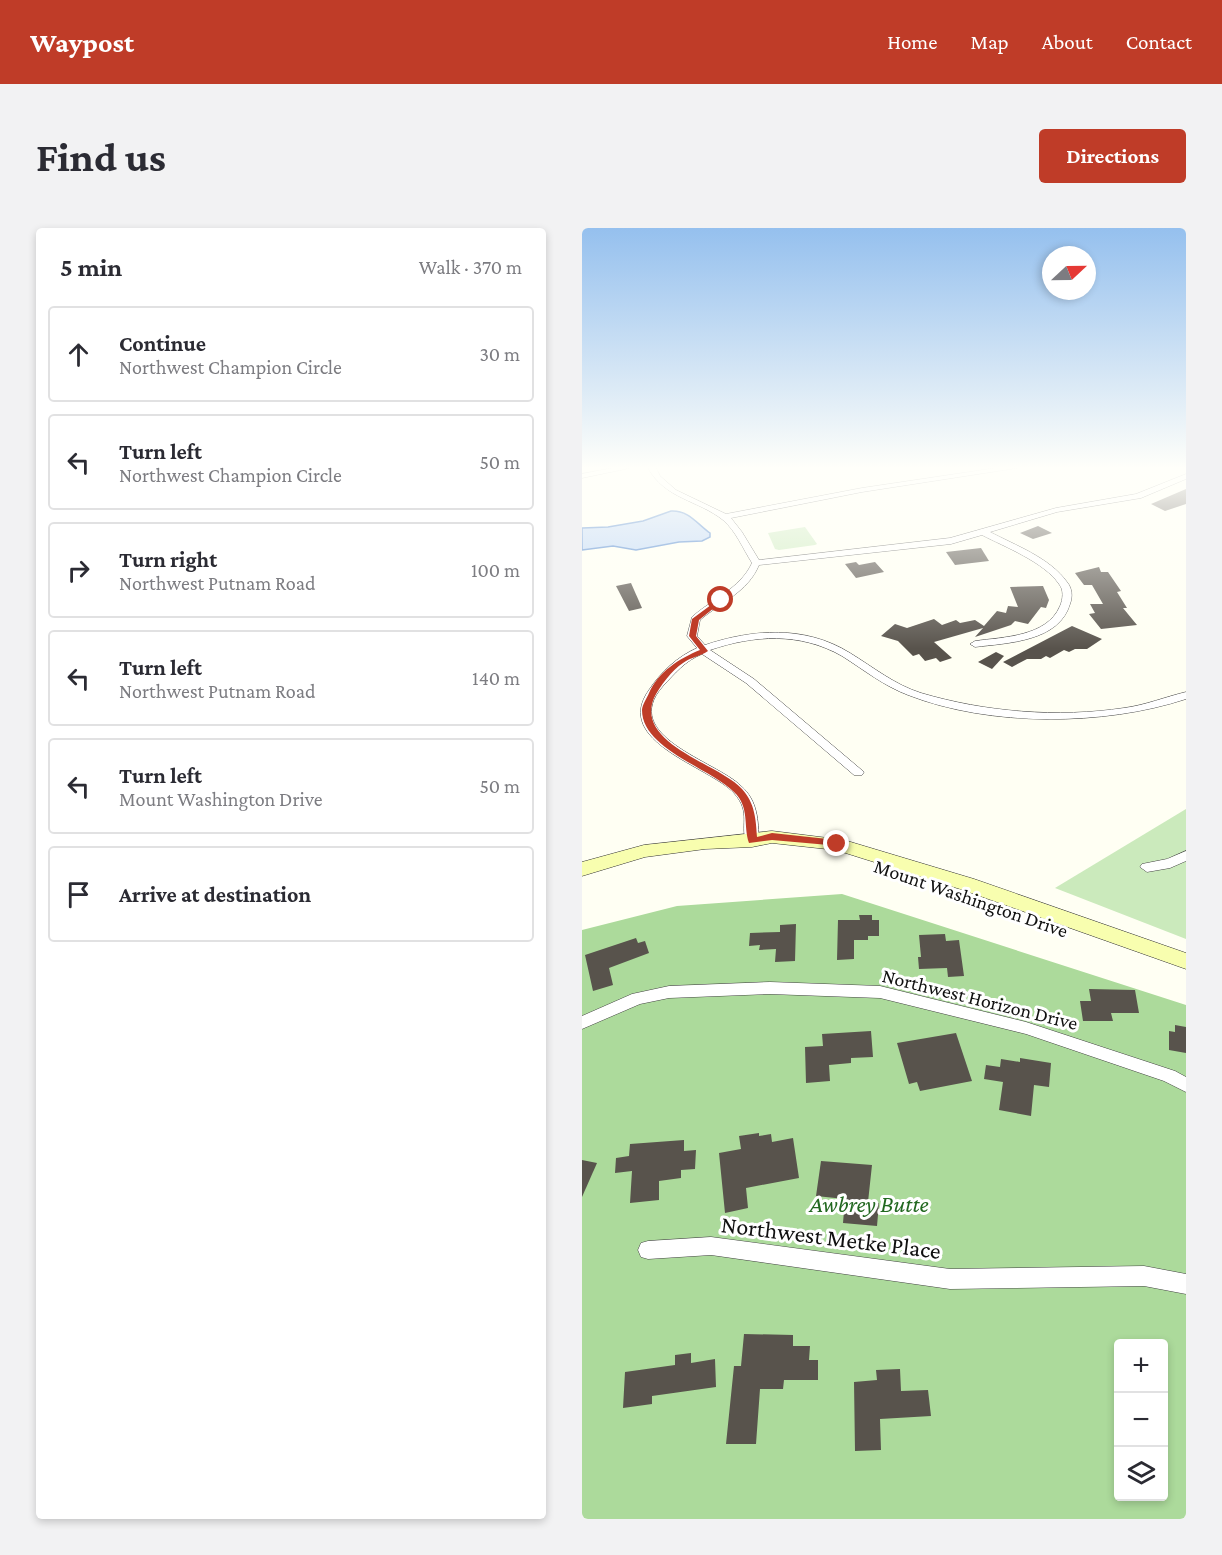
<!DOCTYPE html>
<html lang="en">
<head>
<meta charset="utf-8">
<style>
  body { margin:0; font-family:"Crimson Pro",serif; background:#f2f2f3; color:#2b2b33 }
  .controls { position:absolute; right:18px; bottom:18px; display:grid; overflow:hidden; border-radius:6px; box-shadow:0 3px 9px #0003 }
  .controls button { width:54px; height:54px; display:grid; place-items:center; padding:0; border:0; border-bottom:2px solid #e1e1e2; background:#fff; color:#2b2b33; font:30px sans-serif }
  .compass { position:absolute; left:460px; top:18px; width:54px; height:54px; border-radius:50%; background:#fff; box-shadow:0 3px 9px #0003; rotate:68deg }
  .stop { position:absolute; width:18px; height:18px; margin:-14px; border:4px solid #bf3c28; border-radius:50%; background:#fff }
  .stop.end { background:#bf3c28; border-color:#fff; box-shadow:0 2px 6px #0008 }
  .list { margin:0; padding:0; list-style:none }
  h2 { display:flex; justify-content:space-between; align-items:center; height:78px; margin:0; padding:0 24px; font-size:26px }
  h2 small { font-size:20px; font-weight:400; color:#7c7c81 }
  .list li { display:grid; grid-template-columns:39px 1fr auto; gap:18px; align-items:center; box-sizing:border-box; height:96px; margin:0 12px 12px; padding:0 12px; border:2px solid #e1e1e2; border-radius:6px }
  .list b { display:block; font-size:22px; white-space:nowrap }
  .list p { margin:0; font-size:20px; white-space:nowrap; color:#7c7c81 }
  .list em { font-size:20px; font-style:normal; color:#7c7c81 }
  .icon { flex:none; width:33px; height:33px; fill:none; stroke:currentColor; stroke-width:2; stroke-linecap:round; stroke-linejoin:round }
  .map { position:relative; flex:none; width:604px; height:1291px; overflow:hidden; border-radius:6px }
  header { display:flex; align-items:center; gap:36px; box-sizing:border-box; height:84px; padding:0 30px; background:#bf3c28; color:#fff }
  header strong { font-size:28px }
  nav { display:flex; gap:33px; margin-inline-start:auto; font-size:21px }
  .intro { display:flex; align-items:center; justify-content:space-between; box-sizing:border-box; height:144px; padding:0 36px }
  h1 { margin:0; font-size:42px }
  .button { padding:15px 27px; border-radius:6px; background:#bf3c28; color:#fff; font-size:21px; font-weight:700 }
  main { display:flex; gap:36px; padding:0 36px }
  aside { flex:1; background:#fff; border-radius:6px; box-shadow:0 3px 9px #0003 }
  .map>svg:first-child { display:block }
</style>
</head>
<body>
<header>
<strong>Waypost</strong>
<nav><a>Home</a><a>Map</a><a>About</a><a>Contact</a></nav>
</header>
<div class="intro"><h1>Find us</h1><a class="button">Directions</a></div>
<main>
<aside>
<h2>5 min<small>Walk · 370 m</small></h2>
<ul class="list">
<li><svg class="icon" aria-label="ahead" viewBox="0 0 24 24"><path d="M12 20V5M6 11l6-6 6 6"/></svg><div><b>Continue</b><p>Northwest Champion Circle</p></div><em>30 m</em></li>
<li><svg class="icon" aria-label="left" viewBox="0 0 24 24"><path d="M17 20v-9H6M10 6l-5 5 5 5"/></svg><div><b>Turn left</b><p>Northwest Champion Circle</p></div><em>50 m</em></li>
<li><svg class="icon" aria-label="right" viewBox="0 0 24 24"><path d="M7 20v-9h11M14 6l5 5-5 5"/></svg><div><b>Turn right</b><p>Northwest Putnam Road</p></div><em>100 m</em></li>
<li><svg class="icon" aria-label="left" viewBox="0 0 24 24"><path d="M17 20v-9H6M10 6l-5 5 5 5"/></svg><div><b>Turn left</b><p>Northwest Putnam Road</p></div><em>140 m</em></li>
<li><svg class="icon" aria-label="left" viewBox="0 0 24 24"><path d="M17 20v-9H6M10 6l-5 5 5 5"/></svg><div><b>Turn left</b><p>Mount Washington Drive</p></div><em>50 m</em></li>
<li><svg class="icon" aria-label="arrive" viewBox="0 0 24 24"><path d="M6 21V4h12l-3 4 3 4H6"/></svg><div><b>Arrive at destination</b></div></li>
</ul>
</aside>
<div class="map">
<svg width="604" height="1291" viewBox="0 0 604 1291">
  <rect width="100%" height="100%" fill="#fffff3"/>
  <g fill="#cbeabc">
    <path d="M223 299 235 316 233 317 197 322 193 321 186 305Z"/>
    <path d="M604 581V711L473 660Z"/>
  </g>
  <path fill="#acda9b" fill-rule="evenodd" d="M260 666 604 777V1291H0V702L95 678ZM536 1116H582V1268H536Z"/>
  <path fill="#b8d3f6" stroke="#3f7bcc" stroke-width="1.5" d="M89 283C107 282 115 296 128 305V309L120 313 97 314 54 322 31 318 0 322V300L26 299 61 293Z"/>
  <g fill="#58534c">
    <path d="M604 261V276L583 283 569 276Z"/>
    <path d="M456 298 470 305 451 311 438 305Z"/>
    <path d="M399 320 407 333 373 337 364 324Z"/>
    <path d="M274 334 277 337 293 334 302 344 274 350 263 336Z"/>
    <path d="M517 339 519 344H526L539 363 535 364 545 380H541L555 397 519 401 507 386 513 385 508 376H521L510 357H502L493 345Z"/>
    <path d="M49 355 60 380 47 383 34 358Z"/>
    <path d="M461 358 467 372 464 380 459 379 446 396 433 393 429 397 393 409 401 400 352 414 370 430 358 434 354 430 343 433 337 426 331 428 316 413 299 408 313 396 325 400 352 391 360 397 374 392 378 395 393 392 402 398 415 383 424 385 426 378 436 379 428 359Z"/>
    <path d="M490 398 520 411 505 421H493L487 424 482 422 468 430 464 428 459 431H445L430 439 421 434Z"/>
    <path d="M414 424 422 428 410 441 396 434Z"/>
    <path d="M277 687H290V692H297V708H286V712H272V731L255 732 256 692H278Z"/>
    <path d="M214 696 213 733 193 734 194 721 177 722 178 717 167 718 168 705 198 704V697Z"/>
    <path d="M363 706 364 713 377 712 382 748 366 749 365 740 337 741 336 729H339L337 707Z"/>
    <path d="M54 710 56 715 63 713 67 725 27 740 31 757 11 763 3 727Z"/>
    <path d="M507 761 553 762 557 785H529L531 793H501L498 773H509Z"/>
    <path d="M593 797 604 799V825L587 822V803L593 804Z"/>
    <path d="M289 803 291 829 269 830V835L247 837 248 853 224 855 223 819 241 818 240 806Z"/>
    <path d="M374 805 390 853 338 863 335 854 327 856 315 815Z"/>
    <path d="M438 830 469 835 467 859 452 857 449 888 417 882 421 854 402 851 404 837 418 839 419 831 438 834Z"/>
    <path d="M177 905V908L189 906 190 914 211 910 217 950 164 960 166 980 143 985 137 925 159 921 157 908Z"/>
    <path d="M102 912V923L114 922 113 941 99 942V950L77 953V972L48 975 50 943 33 945 34 930 47 928 48 916Z"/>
    <path d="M0 932 15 935 0 969Z"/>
    <path d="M239 933 290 937 286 974 297 975 295 998 261 995 263 971 234 968Z"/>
    <path d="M162 1106 211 1107V1118H228L227 1132H236V1152H202L201 1161H178L174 1216H144L152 1138H159Z"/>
    <path d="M109 1125V1135L133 1131 134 1159 70 1168V1176L41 1180 43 1144 93 1137V1127Z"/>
    <path d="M318 1141 319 1163 346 1162 349 1188 298 1191 299 1222 273 1223 272 1154 295 1152 294 1142Z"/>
  </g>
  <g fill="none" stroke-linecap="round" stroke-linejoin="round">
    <defs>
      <g id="minor">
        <path d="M31 240H48L0 250V246Z"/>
        <path d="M66 240H74L78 248 94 262 144 286 280 260 414 240H435L280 264 149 290 160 304 177 332 368 310 474 280 554 266 604 246V251L559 270 475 284 408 304C433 317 468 330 485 354 490 360 491 368 488 376 477 414 425 415 393 419L388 416 393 413C421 409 465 409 478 378 481 371 482 362 477 356 462 334 423 319 400 307L369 316 177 337C166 364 139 374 118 392L115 408 123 417C171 401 223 397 268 425 291 439 313 457 339 465 403 484 476 490 542 480 564 477 583 469 604 464V471C522 498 408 499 326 467 302 458 282 442 260 428 218 404 172 407 128 422L172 451 282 544 280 547H272L164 455 120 426C103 433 93 445 81 458 36 508 134 533 159 558 176 573 176 592 177 613L175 616H165C157 598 170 585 152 565 127 538 30 514 67 462 79 444 95 429 115 420L105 408 110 389C130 371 158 361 170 335 161 321 154 303 141 292 116 272 83 271 66 240Z"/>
        <path d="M604 623V633L588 640 565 644 558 639 560 636 585 631Z"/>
        <path d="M188 754 298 758 444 794 593 843 604 849V864L582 853 444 806 298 770 188 766 87 770 58 776 0 801V788L50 766 87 758Z"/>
        <path d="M129 1009 368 1041 562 1038 604 1046V1066L562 1058 368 1061 129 1027 66 1031 59 1029 56 1022 59 1015 66 1013Z"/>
      </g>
      <path id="secondary" d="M190 603 262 612 392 651 604 725V741L378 661 254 622 190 615 170 619 123 621 63 629 0 648V634L62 617Z"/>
    </defs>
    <use href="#minor" stroke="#434343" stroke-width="1"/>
    <use href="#secondary" stroke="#323232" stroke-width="1"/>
    <use href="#minor" fill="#fff" fill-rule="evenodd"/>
    <use href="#secondary" fill="#f8feaf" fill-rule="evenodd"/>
  </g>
  <linearGradient id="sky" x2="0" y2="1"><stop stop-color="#95c0ee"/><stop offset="0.57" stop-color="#fffffa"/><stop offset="1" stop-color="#fffffa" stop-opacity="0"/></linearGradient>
  <rect width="604" height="421" fill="url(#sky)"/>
  <path fill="#bf3c28" d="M137 371 142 372 117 392 114 408 126 423C119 428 109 429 101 435 90 442 78 458 72 470 53 516 136 535 160 561 173 575 174 592 175 609L190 605 255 612 259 616 258 618 190 612 167 615C161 598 168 579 152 564 128 540 60 521 60 482 60 477 65 470 67 465 76 444 98 430 118 422L107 408 110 391Z"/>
  <g text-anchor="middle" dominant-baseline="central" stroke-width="6" stroke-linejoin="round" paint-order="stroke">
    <g font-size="20" fill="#101010" stroke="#fff">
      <text transform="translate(389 670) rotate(19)">Mount Washington Drive</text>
      <text transform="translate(398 771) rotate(14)">Northwest Horizon Drive</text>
    </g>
    <g font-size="24" font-style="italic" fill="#226820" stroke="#fff">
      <text x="287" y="975">Awbrey Butte</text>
    </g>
    <g font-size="24" fill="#101010" stroke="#fff">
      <text transform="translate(249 1009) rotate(7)">Northwest Metke Place</text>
    </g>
  </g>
</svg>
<div class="controls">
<button>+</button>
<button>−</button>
<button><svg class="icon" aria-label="layers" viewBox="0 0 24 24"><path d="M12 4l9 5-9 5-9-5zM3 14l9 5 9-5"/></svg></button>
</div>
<svg class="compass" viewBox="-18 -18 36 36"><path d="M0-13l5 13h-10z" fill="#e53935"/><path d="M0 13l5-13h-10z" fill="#7c7c81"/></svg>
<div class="stop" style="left:139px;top:372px"></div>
<div class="stop end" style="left:255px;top:616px"></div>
</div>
</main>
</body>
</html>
